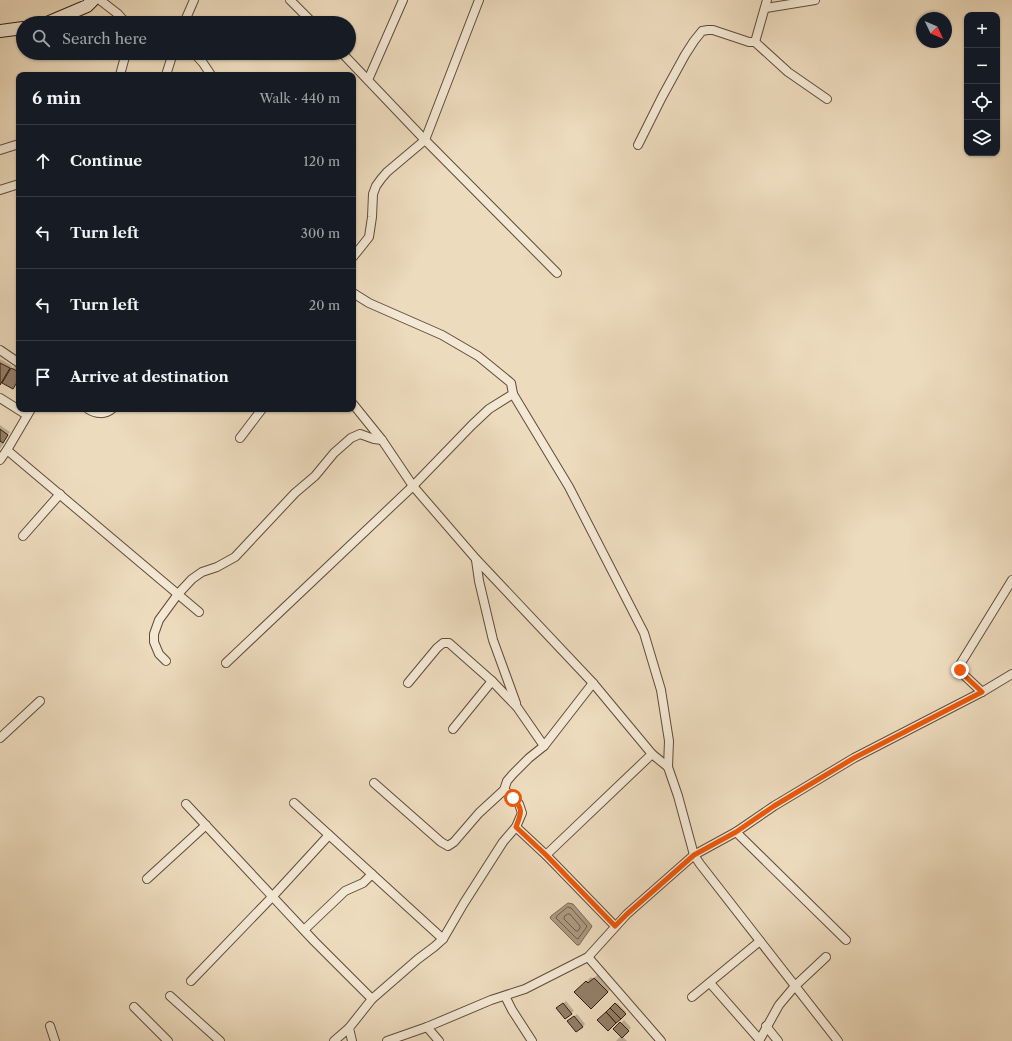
<!DOCTYPE html>
<html lang="en">
<head>
<meta charset="utf-8">
<style>
  body { margin:0; font-family:"Libre Caslon Text",serif; background:#242831; color:#f1f3f6 }
  .controls { position:absolute; right:12px; top:12px; display:grid; overflow:hidden; border-radius:8px; box-shadow:0 1px 3px #0004 }
  .controls button { width:36px; height:36px; display:grid; place-items:center; padding:0; border:0; border-bottom:1px solid #363941; background:#171b24; color:#f1f3f6; font:20px sans-serif }
  .compass { position:absolute; left:916px; top:12px; width:36px; height:36px; border-radius:50%; background:#171b24; box-shadow:0 1px 3px #0004; rotate:134deg }
  .stop { position:absolute; width:12px; height:12px; margin:-9px; border:3px solid #ea580c; border-radius:50%; background:#fff }
  .stop.end { background:#ea580c; border-color:#fff; box-shadow:0 1px 4px #0008 }
  .list { margin:0; padding:0; list-style:none }
  h2 { display:flex; justify-content:space-between; align-items:center; height:52px; margin:0; padding:0 16px; font-size:17px }
  h2 small { font-size:13px; font-weight:400; color:#9ea1a6 }
  .list li { display:grid; grid-template-columns:26px 1fr auto; gap:12px; align-items:center; box-sizing:border-box; height:72px; padding:0 16px; border-top:1px solid #363941 }
  .list b { display:block; font-size:15px; white-space:nowrap }
  .list em { font-size:13px; font-style:normal; color:#9ea1a6 }
  .icon { flex:none; width:22px; height:22px; fill:none; stroke:currentColor; stroke-width:2; stroke-linecap:round; stroke-linejoin:round }
  .map { position:relative; flex:none; width:1012px; height:1041px; overflow:hidden }
  .search { position:absolute; background:#171b24; box-shadow:0 1px 3px #0004; left:16px; top:16px; width:340px; height:44px; display:flex; align-items:center; gap:10px; box-sizing:border-box; padding:0 14px; border-radius:22px; color:#9ea1a6; font-size:15px }
  .panel { position:absolute; background:#171b24; box-shadow:0 1px 3px #0004; left:16px; top:72px; width:340px; height:340px; border-radius:8px }
  .map>svg:first-child { display:block }
</style>
</head>
<body>
<div class="map">
<svg width="1012" height="1041" viewBox="0 0 1012 1041">
  <rect width="100%" height="100%" fill="#eddbbd"/>
  <filter id="stains"><feTurbulence type="fractalNoise" baseFrequency=".005" numOctaves="4"/><feColorMatrix values="0 0 0 0 .2 0 0 0 0 .09 0 0 0 0 .02 0 0 0 .5 -.17"/></filter>
  <radialGradient id="worn" r=".72"><stop offset=".6" stop-color="#630" stop-opacity="0"/><stop offset="1" stop-color="#630" stop-opacity=".3"/></radialGradient>
  <path fill="#ad9a82" stroke="#7b6754" d="M568 903 573 904 592 926 591 928 579 945H577L550 918 551 916Z"/>
  <g fill="#0003">
    <path d="M0 359 12 366 9 372 15 366 19 368V379L13 388 2 382 0 385Z"/>
    <path d="M0 425 10 432 3 442 4 443 0 449Z"/>
    <path d="M598 974 612 988 591 1008 575 992 591 977 593 979Z"/>
    <path d="M566 1001 574 1011 565 1018 560 1006Z"/>
    <path d="M617 1003 626 1012 608 1030 609 1010Z"/>
    <path d="M577 1014 585 1024 582 1027 571 1019Z"/>
    <path d="M624 1020 631 1028 622 1036 627 1041H616L621 1036 615 1029Z"/>
  </g>
  <g fill="none" stroke-linecap="round" stroke-linejoin="round">
    <g stroke="#6f5a48" stroke-width="1">
      <path d="M568 907 571 908 587 926 586 928 578 939 576 938 556 918 557 916Z"/>
      <path d="M568 914H570L580 926V928L578 931H576L564 919V917Z"/>
    </g>
  </g>
  <g fill="#937f69" stroke="#311b0f">
    <path d="M0 363 10 368 0 385Z"/>
    <path d="M11 368 19 372V379L13 389 2 383Z"/>
    <path d="M0 429 8 435 3 443 0 441Z"/>
    <path d="M594 978 608 992 591 1009 574 992 586 981 588 983Z"/>
    <path d="M563 1003 572 1014 565 1019 556 1008Z"/>
    <path d="M615 1003 626 1014 621 1019 610 1008Z"/>
    <path d="M610 1008 621 1019 616 1023 606 1012Z"/>
    <path d="M606 1012 616 1023 608 1031 597 1020Z"/>
    <path d="M574 1016 583 1027 576 1032 567 1021Z"/>
    <path d="M620 1022 629 1031 622 1038 613 1029Z"/>
  </g>
  <g fill="none" stroke-linecap="round" stroke-linejoin="round">
    <defs>
      <g id="street">
        <path d="M100 0 118 14 126 23"/>
        <path d="M290 0 313 23"/>
        <path d="M766 8 815 0"/>
        <path d="M184 23 194 0"/>
        <path d="M755 42 767 0"/>
        <path d="M194 53 203 63 211 75"/>
        <path d="M342 53 425 140 557 273"/>
        <path d="M120 75 126 53"/>
        <path d="M166 75 173 53"/>
        <path d="M368 80 403 0"/>
        <path d="M638 145 662 97 685 55 694 41 702 31 708 30H713L749 42H755L788 72 827 99"/>
        <path d="M0 150 19 144"/>
        <path d="M0 190 19 184"/>
        <path d="M353 257 369 237 372 217 373 194 376 186 381 179 387 172 425 140 479 0"/>
        <path d="M0 350 19 363"/>
        <path d="M513 394 569 487 644 633 661 690 669 741 668 767"/>
        <path d="M0 398 27 415"/>
        <path d="M353 404 382 440 413 486 476 559 593 683 652 754 668 767 678 796 694 855 700 864 838 1041"/>
        <path d="M88 409C96 414 105 415 112 409"/>
        <path d="M240 438 262 409"/>
        <path d="M7 450 199 612"/>
        <path d="M0 460 7 450 31 409"/>
        <path d="M23 536 60 494"/>
        <path d="M476 560 479 581 493 640 516 703"/>
        <path d="M166 661 159 654 154 642V634L159 620 178 594 192 579 202 572 217 567 235 557 295 493 315 476 334 453 351 438 360 434 374 439 382 440"/>
        <path d="M226 663 413 486 472 425 489 409 513 394 511 383 478 356 442 335 369 303 353 293"/>
        <path d="M408 683 437 648 443 643H449L492 681 517 707 544 746"/>
        <path d="M982 692 965 676 960 670 961 663 1012 580"/>
        <path d="M453 729 492 681"/>
        <path d="M0 738 40 701"/>
        <path d="M374 783 441 842 448 846 454 842 479 813 504 790"/>
        <path d="M294 803 443 939"/>
        <path d="M186 804 314 941 372 999"/>
        <path d="M516 827 546 855 615 926"/>
        <path d="M736 832 846 940"/>
        <path d="M546 855 652 754"/>
        <path d="M147 879 206 825"/>
        <path d="M304 930 345 891 363 883 372 874"/>
        <path d="M588 957 661 1041"/>
        <path d="M191 981 273 896 329 835"/>
        <path d="M710 983 759 1039"/>
        <path d="M170 996 220 1041"/>
        <path d="M505 996 512 1010 532 1041"/>
        <path d="M692 997 760 941"/>
        <path d="M134 1007 168 1041"/>
        <path d="M50 1026 55 1041"/>
        <path d="M766 1026 778 1041"/>
        <path d="M427 1027 439 1041"/>
        <path d="M334 1041 349 1028"/>
        <path d="M352 1041 349 1028 372 999 418 959 434 947 443 939 464 903 503 842 516 827 522 813 519 804 513 797 504 790 507 781 513 774 529 758 544 746 593 683"/>
        <path d="M387 1041 427 1027 491 1000 525 989 588 957 627 914 694 855 736 832 774 806 854 758 982 692 1012 674"/>
        <path d="M759 1041 779 1005 795 986 826 957"/>
      </g>
      <g id="secondary">
        <path d="M47 23 87 6 93 0"/>
        <path d="M0 31 23 28"/>
      </g>
    </defs>
    <use href="#street" stroke="#604b3a" stroke-width="10"/>
    <use href="#secondary" stroke="#311b0f" stroke-width="14"/>
    <use href="#street" stroke="#f3e8d4" stroke-width="8"/>
    <use href="#secondary" stroke="#f3e8d4" stroke-width="12"/>
  </g>
  <g fill="none" stroke-linecap="round" stroke-linejoin="round">
    <path stroke="#ea580c" stroke-width="5" d="M513 798C524 810 521 813 516 827L546 855 615 926 627 914 694 855 736 832 774 806 854 758 982 692 965 676 960 670"/>
  </g>
  <rect width="100%" height="100%" filter="url(#stains)"/>
  <rect width="100%" height="100%" fill="url(#worn)"/>
</svg>
<div class="controls">
<button>+</button>
<button>−</button>
<button><svg class="icon" aria-label="locate" viewBox="0 0 24 24"><circle cx="12" cy="12" r="6"/><path d="M12 2v4M12 18v4M2 12h4M18 12h4"/></svg></button>
<button><svg class="icon" aria-label="layers" viewBox="0 0 24 24"><path d="M12 4l9 5-9 5-9-5zM3 14l9 5 9-5"/></svg></button>
</div>
<svg class="compass" viewBox="-18 -18 36 36"><path d="M0-13l5 13h-10z" fill="#e53935"/><path d="M0 13l5-13h-10z" fill="#9ea1a6"/></svg>
<div class="stop" style="left:513px;top:798px"></div>
<div class="stop end" style="left:960px;top:670px"></div>
<div class="search"><svg class="icon" aria-label="search" viewBox="0 0 24 24"><circle cx="10" cy="10" r="6"/><path d="M15 15l6 6"/></svg>Search here</div>
<section class="panel">
<h2>6 min<small>Walk · 440 m</small></h2>
<ul class="list">
<li><svg class="icon" aria-label="ahead" viewBox="0 0 24 24"><path d="M12 20V5M6 11l6-6 6 6"/></svg><div><b>Continue</b></div><em>120 m</em></li>
<li><svg class="icon" aria-label="left" viewBox="0 0 24 24"><path d="M17 20v-9H6M10 6l-5 5 5 5"/></svg><div><b>Turn left</b></div><em>300 m</em></li>
<li><svg class="icon" aria-label="left" viewBox="0 0 24 24"><path d="M17 20v-9H6M10 6l-5 5 5 5"/></svg><div><b>Turn left</b></div><em>20 m</em></li>
<li><svg class="icon" aria-label="arrive" viewBox="0 0 24 24"><path d="M6 21V4h12l-3 4 3 4H6"/></svg><div><b>Arrive at destination</b></div></li>
</ul>
</section>
</div>
</body>
</html>
